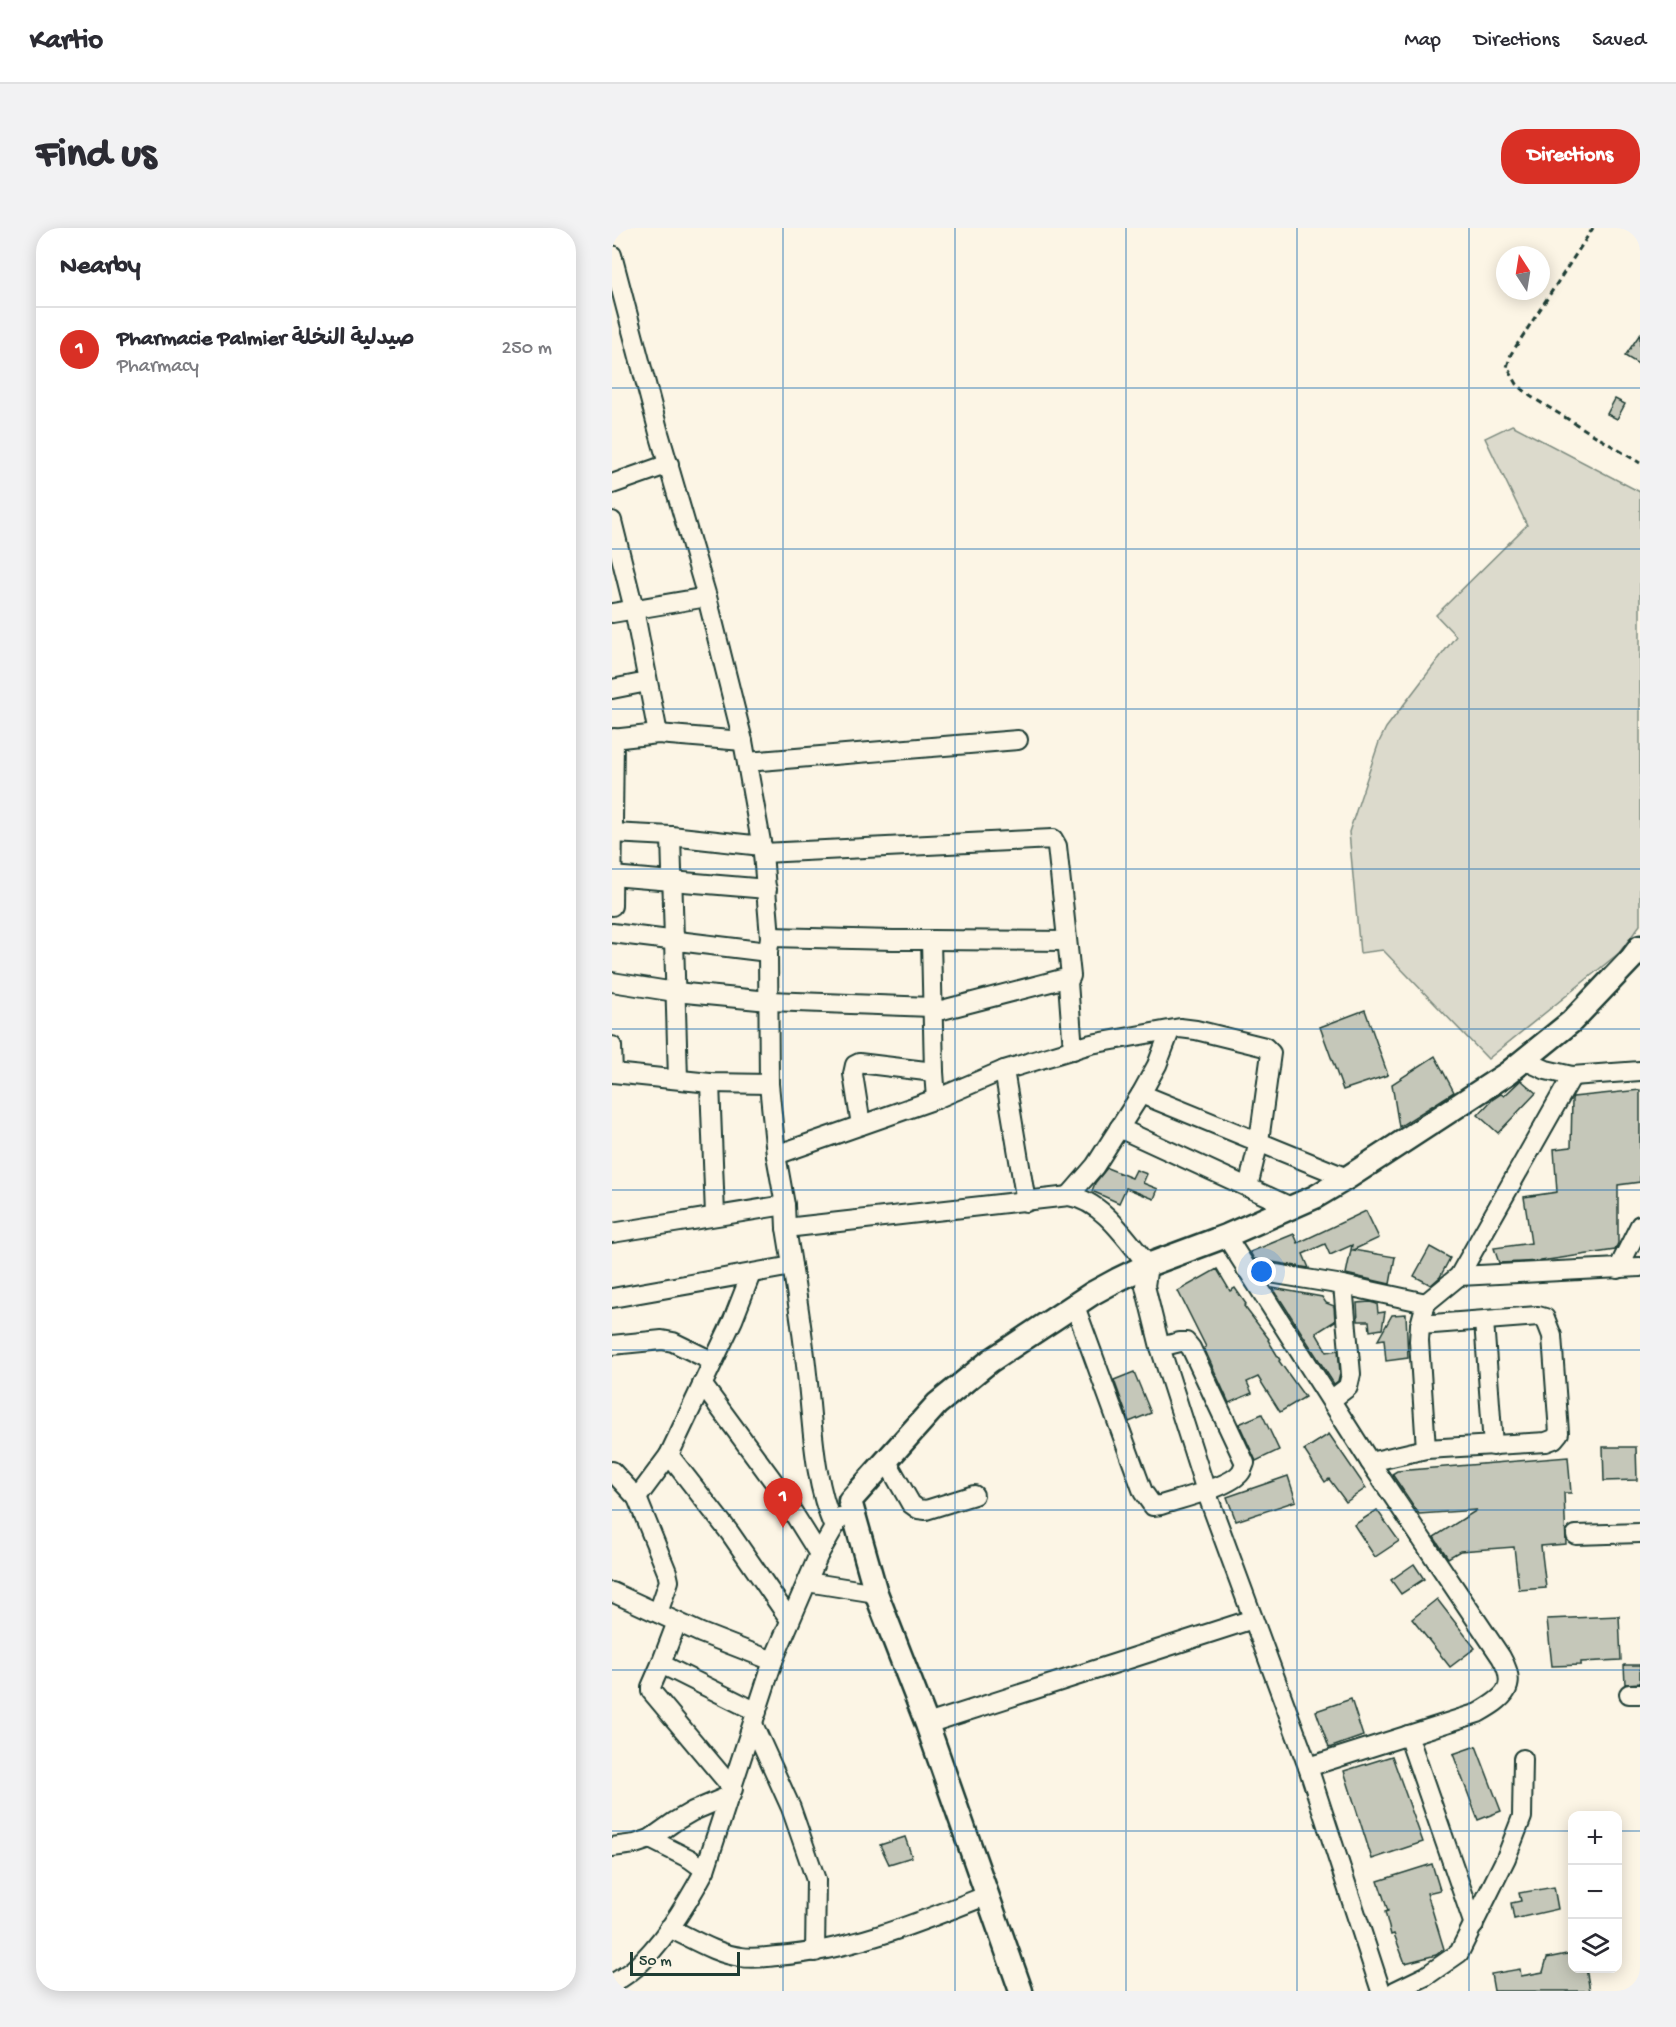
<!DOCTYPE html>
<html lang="en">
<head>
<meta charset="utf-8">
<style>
  body { margin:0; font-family:"Gochi Hand","Playpen Sans Arabic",sans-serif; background:#f2f2f3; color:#2b2b33 }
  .controls { position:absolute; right:18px; bottom:18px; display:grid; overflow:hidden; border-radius:12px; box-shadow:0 3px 15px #0003 }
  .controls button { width:54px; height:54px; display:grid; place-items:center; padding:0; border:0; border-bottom:2px solid #e1e1e2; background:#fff; color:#2b2b33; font:30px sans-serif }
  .compass { position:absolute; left:884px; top:18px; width:54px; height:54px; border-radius:50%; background:#fff; box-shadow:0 3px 15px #0003; rotate:348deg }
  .scale { position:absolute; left:18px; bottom:15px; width:110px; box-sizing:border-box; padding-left:6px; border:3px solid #1f3d34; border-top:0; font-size:16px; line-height:21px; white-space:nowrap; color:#1f3d34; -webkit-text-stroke:4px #fcf5e5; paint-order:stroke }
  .you { position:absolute; left:650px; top:1044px; width:21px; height:21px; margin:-15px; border:4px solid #fff; border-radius:50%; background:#1a73e8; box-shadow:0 0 0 9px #1a73e833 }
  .badge { display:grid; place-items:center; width:39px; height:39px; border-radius:50%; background:#d93025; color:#fff; font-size:20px; font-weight:700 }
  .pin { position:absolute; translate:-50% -50px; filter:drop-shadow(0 2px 3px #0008) }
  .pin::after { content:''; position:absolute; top:32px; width:21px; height:18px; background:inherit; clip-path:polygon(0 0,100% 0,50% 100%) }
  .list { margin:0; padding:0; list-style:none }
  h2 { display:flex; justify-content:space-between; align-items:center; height:78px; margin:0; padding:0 24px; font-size:26px }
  h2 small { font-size:20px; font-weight:400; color:#7c7c81 }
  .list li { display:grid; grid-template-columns:39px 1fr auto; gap:18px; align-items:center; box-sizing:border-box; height:84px; padding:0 24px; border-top:2px solid #e1e1e2 }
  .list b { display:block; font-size:22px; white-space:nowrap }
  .list p { margin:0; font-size:20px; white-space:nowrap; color:#7c7c81 }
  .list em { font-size:20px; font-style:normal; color:#7c7c81 }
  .icon { flex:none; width:33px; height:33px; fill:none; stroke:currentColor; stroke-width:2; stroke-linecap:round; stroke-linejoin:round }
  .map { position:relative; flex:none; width:1028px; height:1763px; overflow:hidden; border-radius:24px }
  header { display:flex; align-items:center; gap:36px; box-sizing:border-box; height:84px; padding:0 30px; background:#fff; border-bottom:2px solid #e1e1e2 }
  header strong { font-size:28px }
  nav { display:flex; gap:33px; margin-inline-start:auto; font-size:21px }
  .intro { display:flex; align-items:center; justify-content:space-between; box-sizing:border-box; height:144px; padding:0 36px }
  h1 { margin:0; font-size:42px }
  .button { padding:15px 27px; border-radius:24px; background:#d93025; color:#fff; font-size:21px; font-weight:700 }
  main { display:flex; gap:36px; padding:0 36px }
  aside { flex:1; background:#fff; border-radius:24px; box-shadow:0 3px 15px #0003 }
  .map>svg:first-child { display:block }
</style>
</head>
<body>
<header>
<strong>Kartio</strong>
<nav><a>Map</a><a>Directions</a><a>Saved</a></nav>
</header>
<div class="intro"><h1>Find us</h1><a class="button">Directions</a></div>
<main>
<aside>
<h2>Nearby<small></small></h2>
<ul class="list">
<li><span class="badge">1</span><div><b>Pharmacie Palmier صيدلية النخلة</b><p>Pharmacy</p></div><em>250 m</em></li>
</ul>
</aside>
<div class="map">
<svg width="1028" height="1763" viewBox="0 0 1028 1763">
  <rect width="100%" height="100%" fill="#fcf5e5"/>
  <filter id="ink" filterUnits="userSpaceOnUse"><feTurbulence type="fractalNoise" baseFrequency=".0167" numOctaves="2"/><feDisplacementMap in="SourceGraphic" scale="12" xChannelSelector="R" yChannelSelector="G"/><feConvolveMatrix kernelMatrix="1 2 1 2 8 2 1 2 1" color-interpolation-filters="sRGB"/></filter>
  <g filter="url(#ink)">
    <path fill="#dcdacc" stroke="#7e8c80" stroke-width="1.5" d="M900 197 1028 264V697L1007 725 876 831 771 722 748 725 737 604 767 514 774 500 844 408 824 387 915 297 873 210Z"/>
    <g fill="#c5c7b9" stroke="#1f3d34" stroke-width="1.5">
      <path d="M1028 106V137L1013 128Z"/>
      <path d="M1003 171 1013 176 1005 191 995 186Z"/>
      <path d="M753 782 776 847 731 862 708 799Z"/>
      <path d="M823 828 842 864 787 899 780 856Z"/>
      <path d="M909 852 924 865 886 905 866 887 880 872 889 866 892 868Z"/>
      <path d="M1028 862V954L1006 957V1015L1003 1022 929 1033 887 1035 882 1020 919 1015 912 969 945 964 942 921 959 919 960 871 961 869Z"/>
      <path d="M495 940 520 950 524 942 535 946 531 955 546 961 542 971 514 960 507 975 480 963 483 955Z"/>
      <path d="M754 983 767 1010 741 1022 783 1029 778 1056 734 1046 740 1017 718 1027 713 1016 691 1026 697 1040 642 1031 638 1024 682 1006 686 1015Z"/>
      <path d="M818 1019 838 1030 828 1049 819 1057 802 1048Z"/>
      <path d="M605 1041 618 1063 623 1060 634 1076 632 1078 657 1111 656 1112 668 1132 667 1133 693 1169 668 1184 646 1149 635 1154 640 1165 617 1175 592 1120 594 1119 566 1063Z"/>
      <path d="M661 1060 710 1069 714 1075 722 1078 723 1093 704 1105 715 1124 726 1122 728 1145 726 1153 722 1156Z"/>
      <path d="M758 1074 765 1076 766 1085 773 1084 770 1101 758 1103 757 1093H746L745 1075Z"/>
      <path d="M794 1086 796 1130 774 1133 772 1111 766 1112 780 1087Z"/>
      <path d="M522 1144 539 1185 517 1194 502 1152Z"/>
      <path d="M650 1186 667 1222 644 1233 627 1196Z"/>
      <path d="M717 1206 754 1260 734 1274 717 1251 713 1254 692 1222Z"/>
      <path d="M991 1219H1024L1025 1252 992 1253Z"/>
      <path d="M956 1229 959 1265H952L954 1316 929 1318 934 1360 907 1362 902 1319 848 1323 836 1330 822 1309 865 1282 807 1286 780 1246 785 1243Z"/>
      <path d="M676 1248 684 1273 624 1293 615 1269Z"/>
      <path d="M765 1282 787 1313 763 1329 742 1297Z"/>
      <path d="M802 1336 812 1351 789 1366 779 1352Z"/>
      <path d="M825 1371 863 1420 838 1439 800 1391Z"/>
      <path d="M1007 1388 1009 1432 969 1434V1437L940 1438 935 1391Z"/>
      <path d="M1012 1437H1028V1455L1013 1456Z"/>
      <path d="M739 1471 751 1508 717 1520 704 1483Z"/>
      <path d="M864 1518 889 1583 866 1592 841 1526Z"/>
      <path d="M780 1528 811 1614 760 1631 732 1543Z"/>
      <path d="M293 1609 300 1629 277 1636 268 1617Z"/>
      <path d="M820 1636 828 1662 815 1665 832 1721 824 1727 793 1735 782 1706 779 1707 773 1684 776 1683 766 1653Z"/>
      <path d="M942 1659 946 1681 902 1691 899 1675 909 1673 907 1665Z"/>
      <path d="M960 1725V1740H974L978 1763H882L879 1746 908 1741 909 1748 931 1744 935 1730Z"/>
    </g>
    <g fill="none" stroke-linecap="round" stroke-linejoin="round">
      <defs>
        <g id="minor">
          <path d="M0 27 47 205 95 369 131 513 151 625 158 709 156 724 157 856 164 927 173 977 174 1000C182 1048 190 1097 195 1146 201 1198 201 1251 222 1300"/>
          <path d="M0 256 57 236"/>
          <path d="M0 293 22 381 46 506"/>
          <path d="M0 385 95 369"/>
          <path d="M0 461 35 454"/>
          <path d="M0 511 46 506 131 513"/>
          <path d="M135 534 406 512"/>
          <path d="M0 605 59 608 150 618"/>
          <path d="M59 608 66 851"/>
          <path d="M151 625 441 611 445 618 459 748 456 754"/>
          <path d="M0 648 155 661"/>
          <path d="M0 678 2 510"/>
          <path d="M0 705 156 724"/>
          <path d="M158 709 281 712H319L322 844 324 871"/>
          <path d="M319 712 455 713"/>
          <path d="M0 754 63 764 157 773 320 779 330 782 450 751 454 752 456 754 461 822"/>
          <path d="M0 818 1 845 98 855 157 856"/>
          <path d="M912 832 934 842 960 848 1028 843"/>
          <path d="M392 842 414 974"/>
          <path d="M98 855 103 987"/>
          <path d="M529 866 735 950"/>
          <path d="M249 897 241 846 243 837 247 835 322 844"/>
          <path d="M507 900 681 980"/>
          <path d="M164 927 324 871 392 842 479 816 568 800 584 802 653 819 659 825 647 913 636 959"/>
          <path d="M457 968 483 938 529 866 545 837 558 803"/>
          <path d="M174 1000 457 968C491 973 515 1012 536 1037L533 1058 548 1119 594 1263 696 1539 769 1763"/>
          <path d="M0 1005 173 977"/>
          <path d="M614 1008 758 1234 889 1429C907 1460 892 1470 866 1485L696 1539"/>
          <path d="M634 1041 731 1057 814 1075"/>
          <path d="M1006 1041 1028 997"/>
          <path d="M847 1048 1028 1039"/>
          <path d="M0 1070 180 1038"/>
          <path d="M463 1078 531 1264 541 1278 549 1277C567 1271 619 1259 629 1244 630 1243 632 1237 633 1235L579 1120 574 1114H568L548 1119"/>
          <path d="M872 1093 881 1218"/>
          <path d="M0 1117 50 1112 61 1114 100 1133"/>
          <path d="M90 1156 162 1254 207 1326"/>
          <path d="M719 1172 736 1159 739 1146 731 1057"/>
          <path d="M814 1221 807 1113 808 1097 814 1075 847 1048 960 848"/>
          <path d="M57 1227 118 1305 178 1392"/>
          <path d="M274 1232 299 1276 306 1281 314 1282 362 1267"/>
          <path d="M758 1234 814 1221 934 1214 942 1211 947 1205 940 1108 933 1090 926 1088 808 1097"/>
          <path d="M0 1243 25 1270 55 1344 57 1353 46 1385"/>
          <path d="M25 1270 57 1227 121 1092 139 1046"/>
          <path d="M964 1307 1028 1305"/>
          <path d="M195 1354 264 1365"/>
          <path d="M0 1364 89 1405 161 1433"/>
          <path d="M65 1394 49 1436 145 1484"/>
          <path d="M49 1436 39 1459V1463L121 1561"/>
          <path d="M1017 1466H1028"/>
          <path d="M141 1496 179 1580 204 1652 203 1724"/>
          <path d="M315 1496 641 1391"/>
          <path d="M796 1507 862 1697"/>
          <path d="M38 1611 78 1631 93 1642"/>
          <path d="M0 1619 23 1616 38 1611 62 1594 81 1583 119 1567"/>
          <path d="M57 1700C79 1710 104 1726 129 1729 141 1731 153 1729 165 1728 238 1723 308 1694 376 1667"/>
          <path d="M0 1756C8 1751 16 1746 23 1740 52 1714 75 1676 93 1642L161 1433 207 1326 228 1289"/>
          <path d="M783 1763 814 1748 847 1725 894 1630 910 1589 911 1531"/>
        </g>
        <path id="major" d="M409 1763 315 1496 264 1365 238 1273 325 1176 378 1133 481 1065 505 1052 536 1037 614 1008 703 969 735 950 896 845 959 794 1019 731 1028 719"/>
      </defs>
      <use href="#minor" stroke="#1f3d34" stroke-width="22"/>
      <use href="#major" stroke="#1f3d34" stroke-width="27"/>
      <path stroke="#1f3d34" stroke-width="3" stroke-dasharray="6 4.5" stroke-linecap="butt" d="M981 0 899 126 895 139 905 156 918 168 1028 235"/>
      <use href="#minor" stroke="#fcf5e5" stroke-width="18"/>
      <use href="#major" stroke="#fcf5e5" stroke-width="22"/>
    </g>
  </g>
  <path fill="none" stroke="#1f6fb2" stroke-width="1.5" stroke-opacity="0.55" d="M171 0V1763M343 0V1763M514 0V1763M685 0V1763M857 0V1763M0 160H1028M0 321H1028M0 481H1028M0 641H1028M0 801H1028M0 962H1028M0 1122H1028M0 1282H1028M0 1442H1028M0 1603H960M1005 1603H1028"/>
</svg>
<div class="controls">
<button>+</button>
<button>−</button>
<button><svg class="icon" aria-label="layers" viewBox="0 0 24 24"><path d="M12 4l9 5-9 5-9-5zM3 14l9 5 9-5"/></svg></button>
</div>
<svg class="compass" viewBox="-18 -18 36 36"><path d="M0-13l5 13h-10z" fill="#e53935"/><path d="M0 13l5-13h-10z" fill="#7c7c81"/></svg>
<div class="scale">50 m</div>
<div class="you"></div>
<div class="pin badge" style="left:171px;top:1300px">1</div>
</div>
</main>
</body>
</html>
